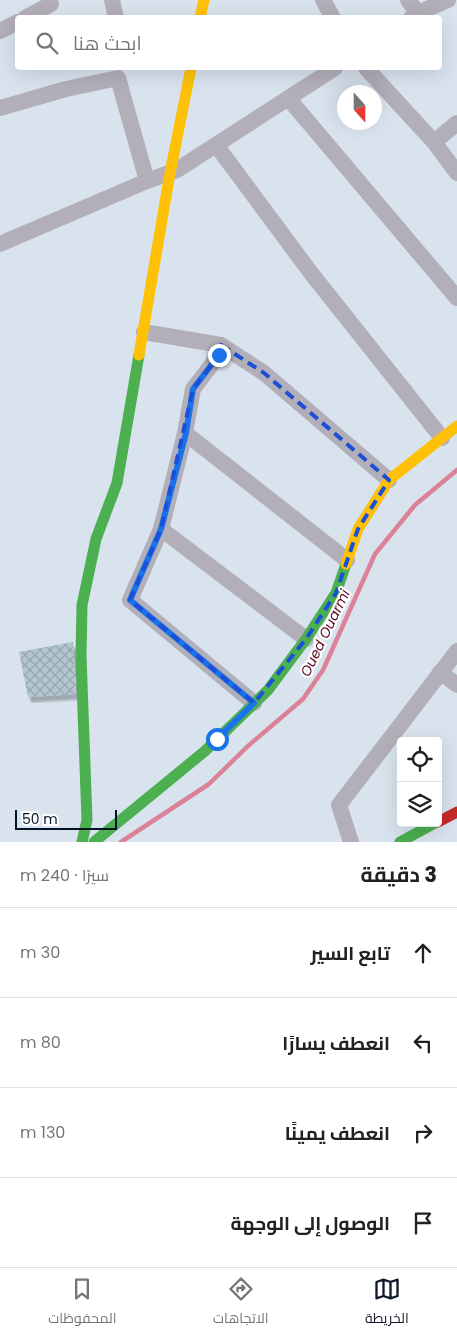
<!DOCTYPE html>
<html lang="ar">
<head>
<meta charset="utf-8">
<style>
  body { margin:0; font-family:Poppins,Cairo,sans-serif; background:#f6f6f6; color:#202124; direction:rtl }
  .controls { position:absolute; right:15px; bottom:15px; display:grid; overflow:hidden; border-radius:5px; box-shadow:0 5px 20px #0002 }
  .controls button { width:45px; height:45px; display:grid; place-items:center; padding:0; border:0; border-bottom:1px solid #e0e0e0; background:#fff; color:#202124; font:25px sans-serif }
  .compass { position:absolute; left:337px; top:85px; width:45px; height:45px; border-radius:50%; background:#fff; box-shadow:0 5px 20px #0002; rotate:159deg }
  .scale { position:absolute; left:15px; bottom:12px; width:102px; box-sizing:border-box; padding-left:5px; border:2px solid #031426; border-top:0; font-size:14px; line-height:18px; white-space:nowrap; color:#031426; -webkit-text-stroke:4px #fff; paint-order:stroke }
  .stop { position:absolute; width:15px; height:15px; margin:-11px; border:4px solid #1a73e8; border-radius:50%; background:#fff }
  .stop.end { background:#1a73e8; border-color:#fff; box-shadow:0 1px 5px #0008 }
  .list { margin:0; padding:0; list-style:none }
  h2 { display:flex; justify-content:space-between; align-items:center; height:65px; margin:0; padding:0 20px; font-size:21px }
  h2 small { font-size:16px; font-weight:400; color:#757577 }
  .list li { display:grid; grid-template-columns:32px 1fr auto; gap:15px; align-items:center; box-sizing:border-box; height:90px; padding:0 20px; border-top:1px solid #e0e0e0 }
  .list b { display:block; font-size:19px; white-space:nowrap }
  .list em { font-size:16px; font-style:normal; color:#757577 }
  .icon { flex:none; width:28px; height:28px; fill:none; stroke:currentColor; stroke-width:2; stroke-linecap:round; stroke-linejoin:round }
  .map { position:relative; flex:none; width:457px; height:842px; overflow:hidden; direction:ltr }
  .search { position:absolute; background:#fff; box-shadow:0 5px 20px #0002; left:15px; right:15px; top:15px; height:55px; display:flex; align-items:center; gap:12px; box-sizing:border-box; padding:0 18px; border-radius:5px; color:#757577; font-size:19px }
  .sheet { height:425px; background:#fff }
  nav { display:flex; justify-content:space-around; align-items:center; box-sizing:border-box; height:70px; border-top:1px solid #e0e0e0; background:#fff; font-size:14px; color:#757577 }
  nav a { display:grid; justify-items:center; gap:2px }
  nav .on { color:#111827 }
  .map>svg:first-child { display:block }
</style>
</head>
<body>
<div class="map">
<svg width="457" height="842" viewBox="0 0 457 842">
  <defs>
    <pattern id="building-cross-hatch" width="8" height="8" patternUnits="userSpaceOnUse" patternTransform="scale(1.25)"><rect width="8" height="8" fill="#b2c5d0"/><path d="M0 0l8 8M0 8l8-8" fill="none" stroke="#97a8b2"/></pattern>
    <filter id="shadow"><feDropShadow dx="3" dy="5.5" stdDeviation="1" flood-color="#0004"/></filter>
  </defs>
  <rect width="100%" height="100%" fill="#d8e3ee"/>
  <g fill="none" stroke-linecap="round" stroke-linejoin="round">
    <path stroke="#db8298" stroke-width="4.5" d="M121 842 209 784 248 746 303 699 323 670 375 554 415 505 457 470"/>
  </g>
  <path fill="url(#building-cross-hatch)" filter="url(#shadow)" d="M73 642 76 694 28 697 19 652Z"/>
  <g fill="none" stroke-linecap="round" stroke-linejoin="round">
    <g stroke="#b3afb9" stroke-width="16">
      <path d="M112 0 116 18"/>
      <path d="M323 0 333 18"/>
      <path d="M408 0 418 13 411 18"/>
      <path d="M418 13 448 0"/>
      <path d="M25 18 51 4"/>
      <path d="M0 31 18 22"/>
      <path d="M366 68 434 142 457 173"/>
      <path d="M288 98 457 298"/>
      <path d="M0 108 66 89 118 78 147 181"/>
      <path d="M434 142 457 123"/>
      <path d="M216 145 311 273 442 438"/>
      <path d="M0 244 147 181 177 170 335 68"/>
      <path d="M144 332 221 345 264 373 389 480"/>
      <path d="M221 345 219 355 193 389 185 433 161 529 130 600 254 703"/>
      <path d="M185 433 347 560"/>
      <path d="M161 529 306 639"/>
      <path d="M440 672 457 685"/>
      <path d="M351 842 339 805 457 651"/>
    </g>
    <g stroke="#4caf50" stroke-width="11">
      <path d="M82 842 87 820 81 656 82 605 96 539 117 483 139 355"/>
      <path d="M94 842 205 751 268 690 306 639 336 593 346 564"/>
      <path d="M400 842 435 823"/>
    </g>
    <g stroke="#ffc107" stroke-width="11">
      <path d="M200 18 204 0"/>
      <path d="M139 355 170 173 191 68"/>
      <path d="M346 564 358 529 389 480 457 426"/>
    </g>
    <path stroke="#c62828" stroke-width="11" d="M438 822 457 812"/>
  </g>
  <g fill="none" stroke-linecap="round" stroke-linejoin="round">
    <path stroke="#1a73e8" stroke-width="6" d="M217 739 254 703 130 600 161 529 186 433 193 389 219 355"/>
  </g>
  <path fill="none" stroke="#1d4ed8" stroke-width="4" stroke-dasharray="10 6" stroke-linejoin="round" d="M221 345 264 373 389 480 358 529 336 593 306 639 254 703 130 600 161 529 193 389 219 355Z"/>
  <g text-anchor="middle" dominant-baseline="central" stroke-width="4.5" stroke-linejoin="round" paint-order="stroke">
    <g font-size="14" font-style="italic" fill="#620d25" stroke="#fff">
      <text transform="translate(325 633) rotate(-64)">Oued Ouarmi</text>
    </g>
  </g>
</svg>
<div class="controls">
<button><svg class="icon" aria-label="locate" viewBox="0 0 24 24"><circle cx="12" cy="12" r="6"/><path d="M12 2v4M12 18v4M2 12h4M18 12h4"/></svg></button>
<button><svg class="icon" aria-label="layers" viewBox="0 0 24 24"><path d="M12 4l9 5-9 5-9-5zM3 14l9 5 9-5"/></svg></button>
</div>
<svg class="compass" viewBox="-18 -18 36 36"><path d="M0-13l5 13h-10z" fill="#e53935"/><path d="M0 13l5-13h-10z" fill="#757577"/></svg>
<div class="scale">50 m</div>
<div class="stop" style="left:217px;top:739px"></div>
<div class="stop end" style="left:219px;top:355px"></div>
<div class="search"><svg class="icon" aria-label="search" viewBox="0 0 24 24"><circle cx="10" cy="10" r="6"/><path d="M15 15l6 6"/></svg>ابحث هنا</div>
</div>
<section class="sheet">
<h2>3 دقيقة<small>سيرًا · 240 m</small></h2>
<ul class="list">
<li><svg class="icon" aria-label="ahead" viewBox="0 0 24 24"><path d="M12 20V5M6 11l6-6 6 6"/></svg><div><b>تابع السير</b></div><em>30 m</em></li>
<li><svg class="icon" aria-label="left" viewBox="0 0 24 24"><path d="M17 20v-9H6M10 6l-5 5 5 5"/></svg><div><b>انعطف يسارًا</b></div><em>80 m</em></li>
<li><svg class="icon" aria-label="right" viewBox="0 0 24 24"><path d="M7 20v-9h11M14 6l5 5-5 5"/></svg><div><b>انعطف يمينًا</b></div><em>130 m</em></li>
<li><svg class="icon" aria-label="arrive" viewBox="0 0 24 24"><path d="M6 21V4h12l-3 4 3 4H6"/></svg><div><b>الوصول إلى الوجهة</b></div></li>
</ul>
</section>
<nav>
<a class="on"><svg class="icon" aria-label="map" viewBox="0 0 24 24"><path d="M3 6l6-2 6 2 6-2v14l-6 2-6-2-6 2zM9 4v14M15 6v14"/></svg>الخريطة</a>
<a><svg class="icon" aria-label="directions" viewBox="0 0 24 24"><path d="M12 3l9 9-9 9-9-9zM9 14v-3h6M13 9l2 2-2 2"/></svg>الاتجاهات</a>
<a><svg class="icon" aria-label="saved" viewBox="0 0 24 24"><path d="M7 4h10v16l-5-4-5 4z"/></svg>المحفوظات</a>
</nav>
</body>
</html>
